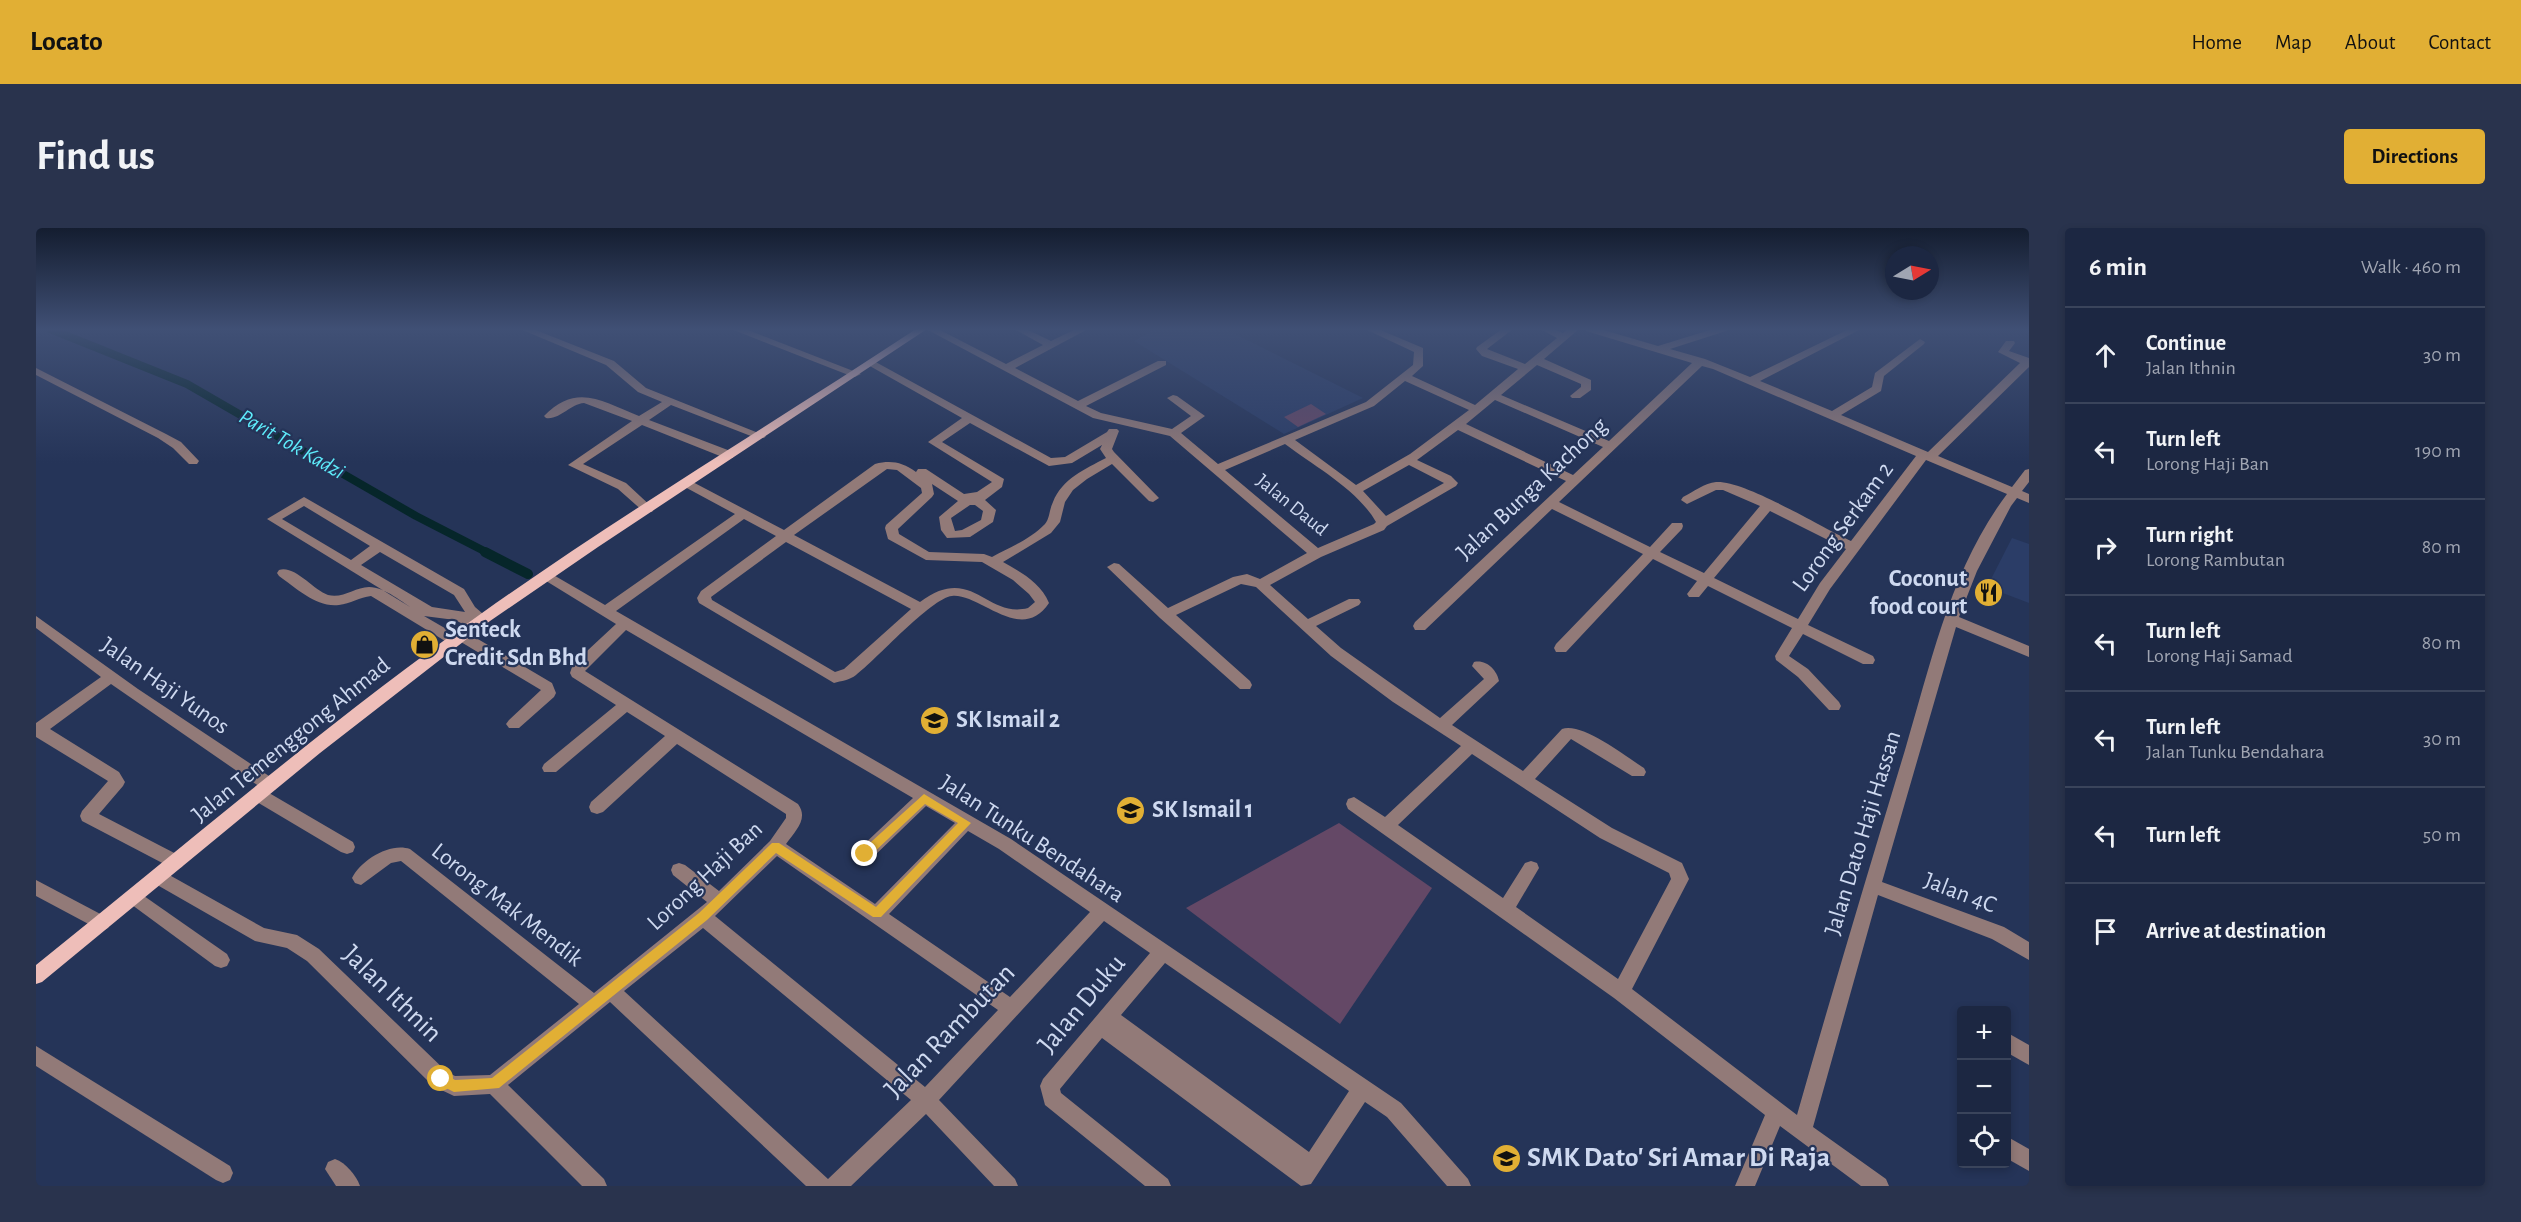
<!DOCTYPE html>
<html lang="en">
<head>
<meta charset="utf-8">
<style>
  body { margin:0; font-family:"Alegreya Sans",sans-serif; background:#29334d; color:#f1f3f6 }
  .controls { position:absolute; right:18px; bottom:18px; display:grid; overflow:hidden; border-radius:6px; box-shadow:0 3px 9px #0003 }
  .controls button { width:54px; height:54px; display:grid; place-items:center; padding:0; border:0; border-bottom:2px solid #3a445b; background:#1c2742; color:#f1f3f6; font:30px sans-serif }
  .compass { position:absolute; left:1849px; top:18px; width:54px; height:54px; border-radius:50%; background:#1c2742; box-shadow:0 3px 9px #0003; rotate:80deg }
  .stop { position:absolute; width:18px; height:18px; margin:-14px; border:4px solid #e1af34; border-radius:50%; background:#fff }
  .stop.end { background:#e1af34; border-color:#fff; box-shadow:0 2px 6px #0008 }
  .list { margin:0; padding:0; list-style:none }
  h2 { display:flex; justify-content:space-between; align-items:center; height:78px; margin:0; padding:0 24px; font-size:26px }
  h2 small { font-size:20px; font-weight:400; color:#a0a5b2 }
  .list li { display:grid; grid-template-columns:39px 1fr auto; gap:18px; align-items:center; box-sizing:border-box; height:96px; padding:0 24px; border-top:2px solid #3a445b }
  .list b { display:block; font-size:22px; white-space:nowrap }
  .list p { margin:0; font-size:20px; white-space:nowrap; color:#a0a5b2 }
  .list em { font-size:20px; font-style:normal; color:#a0a5b2 }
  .icon { flex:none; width:33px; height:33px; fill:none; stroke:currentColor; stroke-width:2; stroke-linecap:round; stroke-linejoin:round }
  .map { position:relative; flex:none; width:1993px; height:958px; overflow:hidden; border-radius:6px }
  header { display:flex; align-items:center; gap:36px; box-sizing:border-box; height:84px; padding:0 30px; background:#e1af34; color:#111 }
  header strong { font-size:28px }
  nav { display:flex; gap:33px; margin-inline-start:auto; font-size:21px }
  .intro { display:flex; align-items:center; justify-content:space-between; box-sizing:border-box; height:144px; padding:0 36px }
  h1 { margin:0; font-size:42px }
  .button { padding:15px 27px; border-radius:6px; background:#e1af34; color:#111; font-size:21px; font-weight:700 }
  main { display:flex; gap:36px; padding:0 36px }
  aside { flex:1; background:#1c2742; border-radius:6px; box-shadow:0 3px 9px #0003 }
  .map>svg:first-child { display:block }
</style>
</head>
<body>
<header>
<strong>Locato</strong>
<nav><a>Home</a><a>Map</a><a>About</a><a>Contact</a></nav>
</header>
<div class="intro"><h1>Find us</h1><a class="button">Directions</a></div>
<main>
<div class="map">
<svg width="1993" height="958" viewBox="0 0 1993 958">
  <rect width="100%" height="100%" fill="#253458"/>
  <g fill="#2b3d67">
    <path d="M1120 101H1150L1159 105 1170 101H1189L1327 170 1248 206 1098 113Z"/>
    <path d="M1976 310 1993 316V375L1951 359Z"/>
  </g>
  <g fill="#644866">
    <path d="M1275 176 1290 186 1262 199 1248 189Z"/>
    <path d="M1303 595 1396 660 1304 796 1150 680Z"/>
  </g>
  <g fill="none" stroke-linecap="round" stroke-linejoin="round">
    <path stroke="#06262a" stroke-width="8" d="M14 101 151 156 380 288 452 325"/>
    <path stroke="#06262a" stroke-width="10" d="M449 324 492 346"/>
    <g fill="#927a78" fill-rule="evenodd">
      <path d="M484 101H497L578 133 610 160 730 208 728 210H720L635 177 613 192 697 224V230H689L606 197 547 236 590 255 618 281 616 284H608L582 261 532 237 596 193 548 175C534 176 524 192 510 190L508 188C541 154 567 174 603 188L626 174 602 164 570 137Z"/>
      <path d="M695 101H709L825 146 819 149 815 148Z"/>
      <path d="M890 101H902L970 136 1007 117 978 101H990L1015 113 1040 101H1052L979 140 1042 173 1122 133H1130V137L1050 178 1065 185 1136 201 1155 188 1131 170 1137 167 1141 168 1169 188 1145 205 1182 236 1330 174 1377 137 1378 124 1329 101H1342L1387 120V138L1376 148 1439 177 1482 141 1446 128 1440 121 1441 119 1466 101H1477L1451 121 1489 136 1521 110 1504 101H1517L1527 105 1532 101H1543L1508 131 1555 152V162L1544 170H1536L1534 168 1545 159V156L1501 137 1465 167 1573 213 1656 135 1550 103 1549 101H1564L1622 118 1677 101H1691L1690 103 1634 121 1669 131 1714 149 1813 101H1825L1724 153 1796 183 1836 159 1839 145 1884 111 1889 114 1888 116 1848 148 1845 163 1805 187 1892 224 1984 135 1962 124 1970 113H1978L1979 115 1973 123 1993 130V139L1902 228 1976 259 1989 242 1993 241V254L1986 263 1993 266V275L1981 270 1975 278 1941 343 1923 389 1993 418V429L1920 399 1846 654 1968 699 1993 714V732L1956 711 1842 667 1777 899 1850 951 1853 958H1825L1744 898 1719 958H1699L1729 887 1578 770 1312 581 1310 576 1312 571 1318 569 1349 589 1425 518 1357 474 1295 428 1220 359 1205 356 1140 387 1214 453 1216 457 1214 461H1204L1124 390 1071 339 1078 335 1083 336 1132 380 1197 349 1211 346 1224 351 1271 325 1134 208 1057 190ZM1666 138 1677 141 1880 228 1815 313C1786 300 1709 252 1680 254 1669 255 1657 264 1647 269L1645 272 1651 276 1680 262H1687L1724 278 1668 345 1624 324 1646 301 1647 298 1646 295H1636L1614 319 1523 274ZM1369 153 1433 182 1374 226 1320 257 1259 212 1338 178ZM1459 172 1567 219 1537 247 1430 196ZM1422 202 1530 253 1379 394 1377 398 1379 402H1389L1516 281 1607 326 1520 416 1518 420 1520 424H1530L1617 331 1661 353 1651 366 1653 369H1663L1672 358 1756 400 1739 428 1740 432 1762 449 1793 482H1803L1805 478 1803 474 1772 441 1753 428 1767 406 1827 436H1837L1839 432 1837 428 1772 397 1794 361 1890 232 1971 266C1915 340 1895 435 1869 522 1832 644 1796 764 1761 887L1596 761 1653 651 1646 635 1576 600 1499 551 1535 511 1596 548H1608L1610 544 1608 540C1589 528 1546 494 1526 501L1487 543 1416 497 1463 453C1461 442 1450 431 1438 434L1436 438 1448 451 1404 490 1305 420 1280 398 1323 377 1325 374 1323 371H1313L1272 391 1234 357 1285 329 1348 302 1351 298 1420 258 1422 255 1415 248 1381 232ZM1249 216C1278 238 1322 262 1340 294L1338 296 1282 320 1189 242ZM1373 237 1408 255 1350 288 1327 263ZM1734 283 1810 321 1784 355 1762 391 1678 350ZM1436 526 1564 610 1633 645 1635 651 1582 751 1480 679 1503 640 1501 635 1495 633 1489 635 1467 670 1362 597Z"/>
      <path d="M836 132 1015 230 1029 229 1071 204 1073 201H1081L1083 203 1076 221 1078 224 1123 270 1117 274 1113 273 1076 236 1051 251 1037 262 1029 274 1024 294 1015 305 967 334C985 344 1005 355 1013 375 985 417 944 365 916 368 895 370 839 433 820 447 814 452 805 453 798 455L663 375 661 370 665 363 740 308 708 291 580 383 975 611 1365 875 1432 951 1435 958H1411L1351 889 1329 874 1275 956 1265 958 1066 810 1024 861 1025 865 1132 951 1135 958H1109L1009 877 1004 858 1007 851 1114 725 1068 693 903 872 979 951 982 958H958L890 886 815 958H770L574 774 472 857 568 951 571 958H546L454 866 418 868 397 858 271 733 251 720 219 713 116 654 113 649 116 644 122 642 128 644 228 700 261 707 283 721 411 844 419 848 454 847 543 776 365 633 355 635 325 657 319 655 316 650C325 632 354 614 374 621L558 765 671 674 637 647 635 642 637 637 643 635 649 637 683 663 734 613 750 590V586L641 516 567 584 561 586 555 584 553 579 555 574 629 508 591 484 520 544H508L506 540 508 536 580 477 536 449 534 445 537 436 580 396 502 348 504 345H514L569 377 699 286 647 258V252L651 251 748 302 839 236C855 232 866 234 880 244L882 241H890L928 266 941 264 956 254 892 214 926 190 832 137 831 135ZM934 195 1013 238 1036 235 1066 217 1064 221 1070 230C1049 241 1026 251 1017 274 1013 282 1014 290 1009 296 995 311 974 319 956 329L948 326 893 324 863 306 862 301 896 269 898 266 896 256 922 273 903 289 905 302 911 310 934 309 957 294 960 282 949 272 966 259 968 251 906 214ZM851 241 861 242 885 260 886 265 850 297 849 300 852 311 890 332 946 334 977 352 993 366 999 374 992 380C950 391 936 335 884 374L758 307ZM934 277H939L947 283 945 292 926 302 919 303 915 290ZM750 314 875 381 808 441 799 444 676 372 675 369ZM590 402 877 570 823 621 821 626 823 631 829 633 835 631 890 578 919 595 839 676 750 616C759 603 773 591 762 576L549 443ZM932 603 963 621 1054 684 974 769 853 686ZM741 628 962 782 889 859 679 688ZM667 700 875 872 792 951 588 763ZM1129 735 1313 863 1273 924 1085 787Z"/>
      <path d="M0 140 130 206 145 214 163 233 161 236H153L137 220 122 210 0 147Z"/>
      <path d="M268 269 428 361 439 379 454 392 445 400H435L419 392 388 388 419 406 425 403 430 404 516 455 520 465 518 469 483 500H473L470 496 473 492 505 462 425 414 419 417 414 416 335 368C324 369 314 376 303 377 281 380 260 360 243 348L241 345 243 342C259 337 277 362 292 367 307 371 319 359 333 359 349 359 367 375 379 382L231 291ZM268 278 334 318 315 332 246 291ZM344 324 418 367 429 384 396 379 325 337Z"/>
      <path d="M0 388 102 461 239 552 241 557 239 562H228L317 614 319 619 317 624 311 626 305 624 216 571 214 566 216 561H227L75 456 14 501 83 544 89 554 87 558 63 586 146 629 148 634 146 639 140 641 134 639 46 593 44 588 46 583 72 553 0 509V495L65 449 0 400Z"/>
      <path d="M0 652 72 690 75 695 72 700 66 703 60 700 0 668Z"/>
      <path d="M98 661 191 726 194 732 191 738 185 740 179 738 92 674 89 669 92 664Z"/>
      <path d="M1970 804 1993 817V837L1970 824Z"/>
      <path d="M0 818 194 938 197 945 194 952 187 955 180 952 0 838Z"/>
      <path d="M1970 908 1993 921V943L1970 930Z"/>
      <path d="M299 931C310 935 320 947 324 958H300L289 941 292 934Z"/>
    </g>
    <path fill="#eebeb9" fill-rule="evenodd" d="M880 101H891L562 319 454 393 284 525 6 754 0 756V737C147 619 291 495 446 385 587 285 736 196 880 101Z"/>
  </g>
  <linearGradient id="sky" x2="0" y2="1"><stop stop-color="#141d30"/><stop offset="0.43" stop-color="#405075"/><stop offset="1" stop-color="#405075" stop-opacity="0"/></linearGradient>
  <rect width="1993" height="235" fill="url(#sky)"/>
  <path fill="#e1af34" d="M888 566 935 595 845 689H837L740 625 671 692 463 860 418 864 400 855 398 851 405 844 419 852 456 850 663 685 736 615H743L840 679 922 595 889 576 833 629H825V623Z"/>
  <defs>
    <symbol id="restaurant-disc" viewBox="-11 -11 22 22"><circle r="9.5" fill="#e1af34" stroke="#253458"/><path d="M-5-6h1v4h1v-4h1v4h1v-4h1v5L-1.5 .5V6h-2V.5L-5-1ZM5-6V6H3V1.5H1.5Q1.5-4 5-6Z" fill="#111"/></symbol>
    <symbol id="shop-disc" viewBox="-11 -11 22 22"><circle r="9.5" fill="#e1af34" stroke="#253458"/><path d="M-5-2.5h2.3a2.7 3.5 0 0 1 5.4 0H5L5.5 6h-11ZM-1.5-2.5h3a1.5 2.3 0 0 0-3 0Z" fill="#111"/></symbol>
    <symbol id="school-disc" viewBox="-11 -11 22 22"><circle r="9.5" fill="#e1af34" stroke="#253458"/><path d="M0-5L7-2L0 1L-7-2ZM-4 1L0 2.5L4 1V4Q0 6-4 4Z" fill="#111"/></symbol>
  </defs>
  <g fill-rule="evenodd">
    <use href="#restaurant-disc" x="1936" y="348" width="33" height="33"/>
    <use href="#shop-disc" x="372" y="400" width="33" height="33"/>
    <use href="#school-disc" x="882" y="476" width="33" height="33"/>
    <use href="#school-disc" x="1078" y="566" width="33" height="33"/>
    <use href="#school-disc" x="1454" y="914" width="33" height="33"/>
  </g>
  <g text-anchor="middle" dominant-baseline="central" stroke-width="4.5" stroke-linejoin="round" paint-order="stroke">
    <g font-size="20" fill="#ced9f0" stroke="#253458">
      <text transform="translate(1256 277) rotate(39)">Jalan Daud</text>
    </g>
    <g font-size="22" font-style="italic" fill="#5eecfb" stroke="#253458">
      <text transform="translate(256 216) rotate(30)">Parit Tok Kadzi</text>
    </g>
    <g font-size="24" fill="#ced9f0" stroke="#253458">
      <text transform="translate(1496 261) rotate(-43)">Jalan Bunga Kachong</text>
      <text transform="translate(1807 299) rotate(-54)">Lorong Serkam 2</text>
      <text transform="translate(129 458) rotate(35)">Jalan Haji Yunos</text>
      <text transform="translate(255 512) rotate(-39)">Jalan Temenggong Ahmad</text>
      <text transform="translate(1827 605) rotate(-73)">Jalan Dato Haji Hassan</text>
      <text transform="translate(996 611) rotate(33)">Jalan Tunku Bendahara</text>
      <text transform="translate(669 648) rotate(-43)">Lorong Haji Ban</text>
      <text transform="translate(1924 665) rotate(21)">Jalan 4C</text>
      <text transform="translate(471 677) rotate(38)">Lorong Mak Mendik</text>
    </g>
    <g font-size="24" font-weight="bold" fill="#ced9f0" stroke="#253458" text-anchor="start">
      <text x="1931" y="351" text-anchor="end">Coconut<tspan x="1931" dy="28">food court</tspan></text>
      <text x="409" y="402">Senteck<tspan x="409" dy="28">Credit Sdn Bhd</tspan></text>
      <text x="920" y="492">SK Ismail 2</text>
      <text x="1116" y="582">SK Ismail 1</text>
    </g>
    <g font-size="28" fill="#ced9f0" stroke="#253458">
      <text transform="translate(356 766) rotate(44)">Jalan Ithnin</text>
      <text transform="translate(1046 776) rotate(-50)">Jalan Duku</text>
      <text transform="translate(914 803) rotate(-46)">Jalan Rambutan</text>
    </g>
    <g font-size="28" font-weight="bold" fill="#ced9f0" stroke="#253458" text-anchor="start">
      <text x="1491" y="930">SMK Dato' Sri Amar Di Raja</text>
    </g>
  </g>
</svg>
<div class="controls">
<button>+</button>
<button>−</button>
<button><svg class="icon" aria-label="locate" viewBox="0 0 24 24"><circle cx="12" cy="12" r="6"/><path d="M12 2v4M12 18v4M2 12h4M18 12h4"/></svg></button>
</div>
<svg class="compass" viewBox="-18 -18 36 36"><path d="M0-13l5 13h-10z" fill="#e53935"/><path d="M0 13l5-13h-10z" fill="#a0a5b2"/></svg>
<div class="stop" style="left:405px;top:851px"></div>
<div class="stop end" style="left:829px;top:626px"></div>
</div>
<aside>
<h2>6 min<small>Walk · 460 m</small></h2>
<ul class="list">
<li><svg class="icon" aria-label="ahead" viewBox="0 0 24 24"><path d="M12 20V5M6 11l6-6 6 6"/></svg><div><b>Continue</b><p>Jalan Ithnin</p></div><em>30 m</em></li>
<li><svg class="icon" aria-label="left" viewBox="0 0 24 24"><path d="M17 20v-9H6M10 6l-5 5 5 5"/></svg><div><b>Turn left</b><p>Lorong Haji Ban</p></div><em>190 m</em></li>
<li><svg class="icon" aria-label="right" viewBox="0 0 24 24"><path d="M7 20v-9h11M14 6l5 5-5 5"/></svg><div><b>Turn right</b><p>Lorong Rambutan</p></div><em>80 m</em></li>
<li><svg class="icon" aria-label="left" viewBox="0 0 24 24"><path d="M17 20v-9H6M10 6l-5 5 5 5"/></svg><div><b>Turn left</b><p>Lorong Haji Samad</p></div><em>80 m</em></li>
<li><svg class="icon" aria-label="left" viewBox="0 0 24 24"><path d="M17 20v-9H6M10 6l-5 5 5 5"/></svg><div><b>Turn left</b><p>Jalan Tunku Bendahara</p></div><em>30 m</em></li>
<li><svg class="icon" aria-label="left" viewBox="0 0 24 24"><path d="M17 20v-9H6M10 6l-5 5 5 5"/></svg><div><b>Turn left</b></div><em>50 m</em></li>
<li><svg class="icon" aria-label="arrive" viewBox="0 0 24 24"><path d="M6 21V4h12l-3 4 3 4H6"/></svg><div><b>Arrive at destination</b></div></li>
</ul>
</aside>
</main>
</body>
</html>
